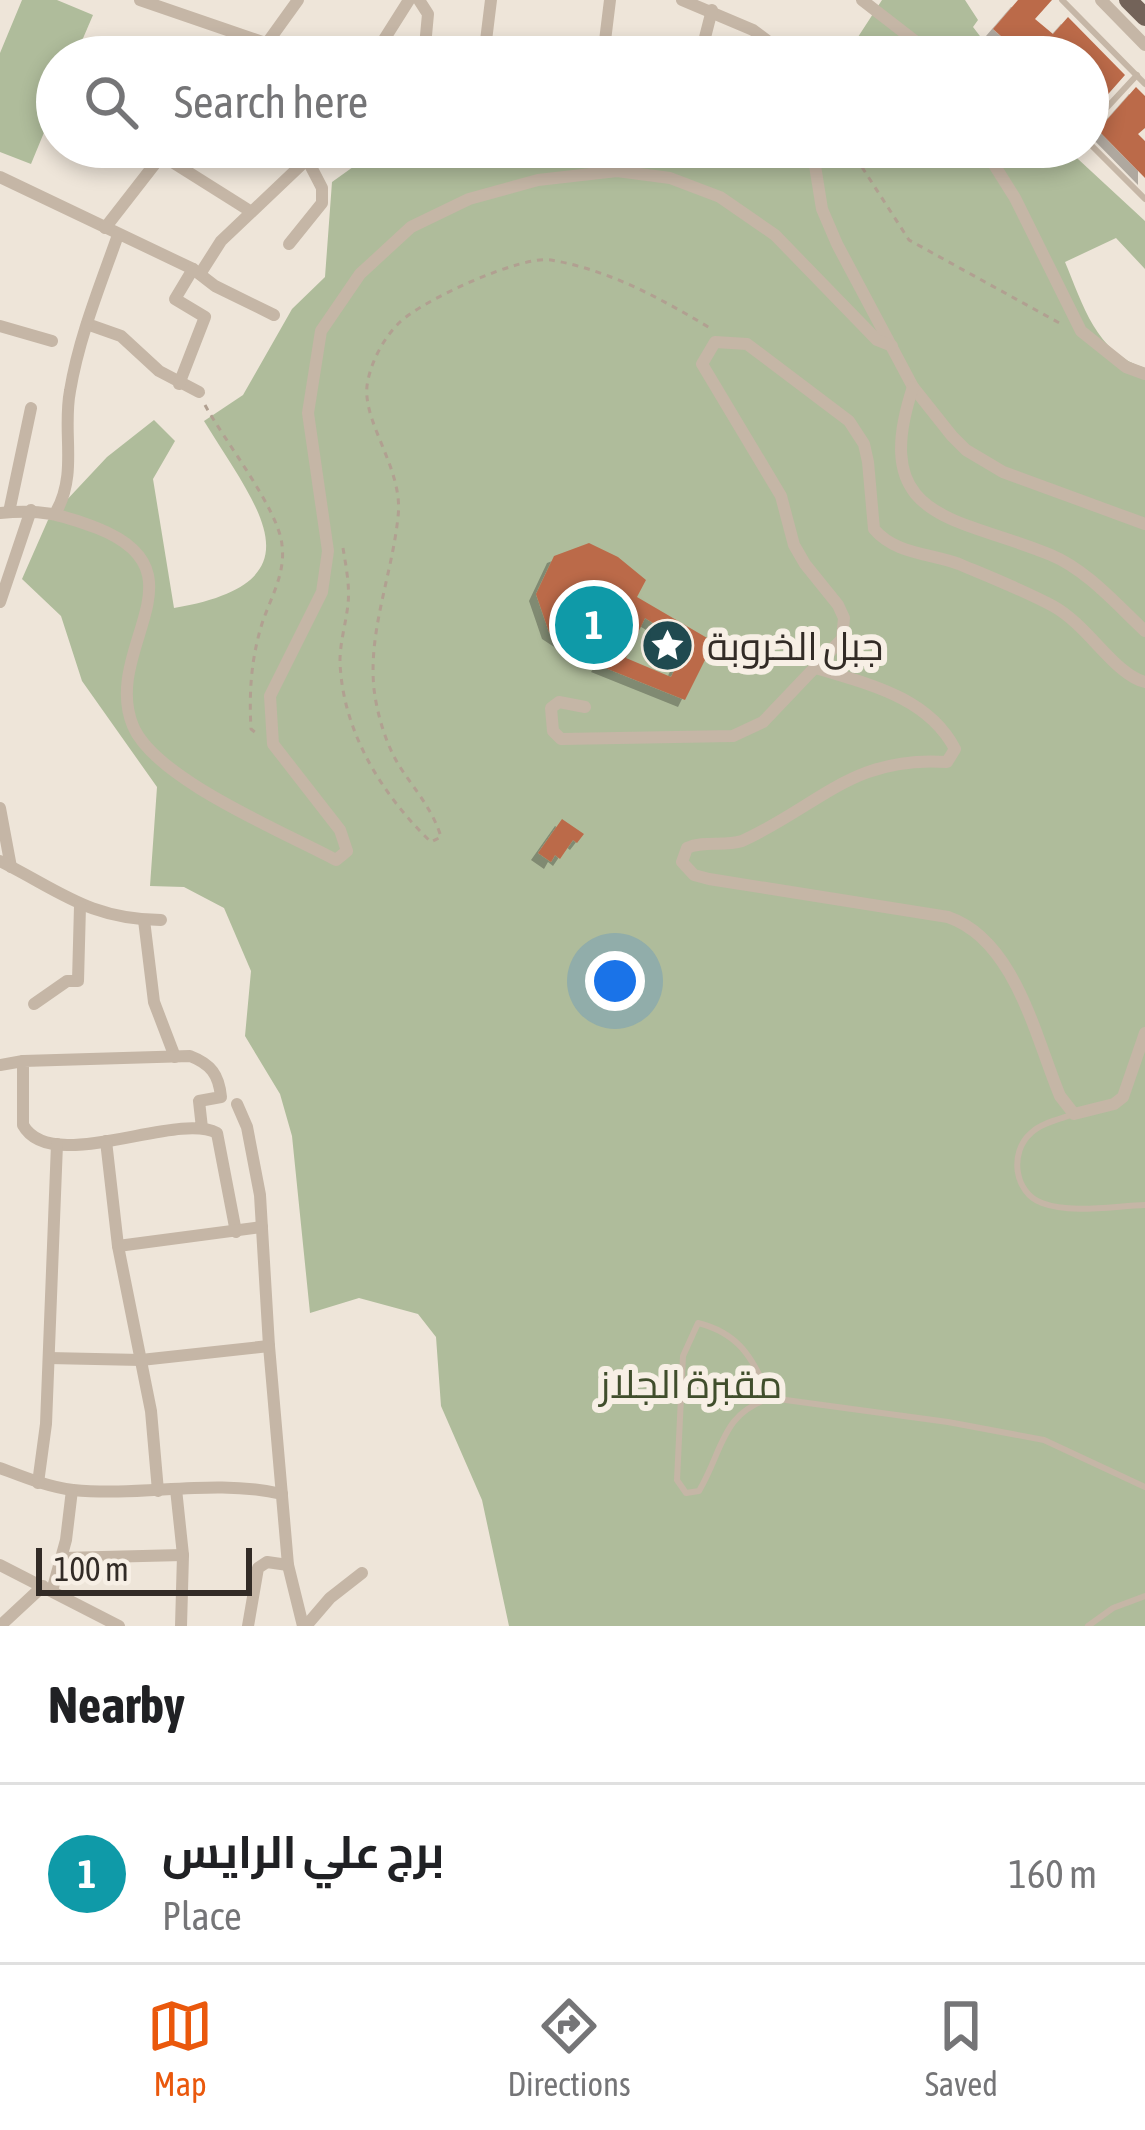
<!DOCTYPE html>
<html lang="en">
<head>
<meta charset="utf-8">
<style>
  body { margin:0; font-family:"Asap Condensed",Cairo,sans-serif; background:#f2f2f2; color:#202124 }
  .scale { position:absolute; left:36px; bottom:30px; width:216px; box-sizing:border-box; padding-left:12px; border:6px solid #322b26; border-top:0; font-size:33px; line-height:42px; white-space:nowrap; color:#322b26; -webkit-text-stroke:9px #f7efe5; paint-order:stroke }
  .you { position:absolute; left:615px; top:981px; width:42px; height:42px; margin:-30px; border:9px solid #fff; border-radius:50%; background:#1a73e8; box-shadow:0 0 0 18px #1a73e833 }
  .badge { display:grid; place-items:center; width:78px; height:78px; border-radius:50%; background:#ea580c; color:#fff; font-size:39px; font-weight:700 }
  .pin { position:absolute; translate:-50% -50%; border:6px solid #fff; box-shadow:0 3px 12px #0006 }
  .list { margin:0; padding:0; list-style:none }
  h2 { display:flex; justify-content:space-between; align-items:center; height:156px; margin:0; padding:0 48px; font-size:51px }
  h2 small { font-size:39px; font-weight:400; color:#757577 }
  .list li { display:grid; grid-template-columns:78px 1fr auto; gap:36px; align-items:center; box-sizing:border-box; height:180px; padding:0 48px; border-top:3px solid #e0e0e0 }
  .list b { display:block; font-size:45px; white-space:nowrap }
  .list p { margin:0; font-size:39px; white-space:nowrap; color:#757577 }
  .list em { font-size:39px; font-style:normal; color:#757577 }
  .icon { flex:none; width:66px; height:66px; fill:none; stroke:currentColor; stroke-width:2; stroke-linecap:round; stroke-linejoin:round }
  .map { position:relative; flex:none; width:1145px; height:1626px; overflow:hidden }
  .search { position:absolute; background:#fff; box-shadow:0 6px 18px #0003; left:36px; right:36px; top:36px; height:132px; display:flex; align-items:center; gap:30px; box-sizing:border-box; padding:0 42px; border-radius:66px; color:#757577; font-size:45px }
  .sheet { height:336px; background:#fff }
  nav { display:flex; justify-content:space-around; align-items:center; box-sizing:border-box; height:168px; border-top:3px solid #e0e0e0; background:#fff; font-size:33px; color:#757577 }
  nav a { display:grid; justify-items:center; gap:6px }
  nav .on { color:#ea580c }
  .map>svg:first-child { display:block }
</style>
</head>
<body>
<div class="map">
<svg width="1145" height="1626" viewBox="0 0 1145 1626">
  <defs>
    <filter id="shadow"><feDropShadow dx="-7" dy="7" stdDeviation="0" flood-color="#0004"/></filter>
  </defs>
  <rect width="100%" height="100%" fill="#eee5d9"/>
  <g fill="#afbc9b">
    <path d="M22 0H57L93 15 75 57H57V101L31 164 0 152V53Z"/>
    <path d="M882 0H965L978 20 973 27 996 57H845Z"/>
    <path d="M478 147H779L786 150 788 147H1065L1145 221V269L1116 238 1065 262C1083 305 1096 353 1145 368V1626H509L482 1500 441 1406 436 1337 418 1314 359 1298 310 1313 292 1136 280 1094 245 1036 251 971 224 908 184 887 150 886 157 787 82 681 61 616 22 579 48 520 107 457 154 420 175 441 153 479 174 608C325 582 257 508 204 421L243 395 292 309 325 277 332 182 367 157Z"/>
  </g>
  <g fill="#bb6b4a" fill-rule="evenodd" filter="url(#shadow)">
    <path d="M1018 0H1052L1035 19 1053 34 1068 17 1125 75 1095 109 1088 103V57H1025L993 29Z"/>
    <path d="M1136 87 1145 96V128L1138 134 1145 141V178L1098 130Z"/>
    <path d="M589 543 618 557 646 580 637 597 714 642 685 700 598 665 608 652 575 649 549 632 536 594 554 556ZM645 618 687 644 671 677 626 658Z"/>
    <path d="M562 819 584 834 577 843 573 840 560 859 555 855 551 862 538 853Z"/>
  </g>
  <g fill="none" stroke-linecap="round" stroke-linejoin="round">
    <g stroke="#b1a091" stroke-width="3" stroke-dasharray="6 6" stroke-linecap="butt">
      <path d="M849 147 909 240 1063 325"/>
      <path d="M205 405C224 440 279 510 282 545 286 575 269 600 261 627 251 661 249 693 251 729L256 733"/>
      <path d="M343 548C346 566 350 587 348 604 346 623 340 642 340 661 342 730 381 794 431 842L441 837C433 810 415 790 400 767 386 745 377 714 374 689 368 631 392 575 398 517 404 470 363 424 367 386 370 363 384 337 400 322 423 300 521 255 551 260 609 270 660 298 710 328"/>
    </g>
    <g stroke="#c5b6a6" stroke-width="6">
      <path d="M1062 0 1145 84"/>
      <path d="M1088 128 1137 75"/>
      <path d="M1088 142 1145 199"/>
      <path d="M1074 1114C1060 1119 1041 1123 1031 1133 1009 1152 1014 1193 1042 1203 1071 1214 1114 1206 1145 1205"/>
      <path d="M771 1398C721 1413 723 1451 699 1491L686 1493 677 1480 683 1356 698 1323C742 1334 752 1360 771 1398L948 1422 1044 1440 1145 1487"/>
      <path d="M1088 1626 1113 1608 1145 1596"/>
    </g>
    <g stroke="#c5b6a6" stroke-width="12">
      <path d="M140 0 306 57"/>
      <path d="M419 0 428 14 424 57"/>
      <path d="M682 0 753 30 789 57"/>
      <path d="M862 0 915 41 929 57"/>
      <path d="M1101 0 1145 45"/>
      <path d="M257 57 298 0"/>
      <path d="M373 57 409 0"/>
      <path d="M484 57 491 0"/>
      <path d="M603 57 610 0"/>
      <path d="M700 57 712 10"/>
      <path d="M812 147 822 209 837 244 913 387 952 436 966 450 1003 472 1145 524"/>
      <path d="M983 147 1015 198 1081 331 1126 367 1145 374"/>
      <path d="M161 155 250 211"/>
      <path d="M0 177 193 269 215 286 274 315"/>
      <path d="M105 228 168 147"/>
      <path d="M289 244 322 203V188L307 159"/>
      <path d="M200 274 221 241 320 147"/>
      <path d="M87 324 121 336 159 371 199 392"/>
      <path d="M0 326 52 341"/>
      <path d="M179 384 205 317 175 299 193 269"/>
      <path d="M913 387C868 523 958 516 1051 555 1087 570 1117 605 1145 631"/>
      <path d="M9 512 31 408"/>
      <path d="M56 512C78 473 62 432 70 391 79 337 100 286 118 235"/>
      <path d="M0 513C41 509 60 514 97 528 209 572 101 649 133 726 155 779 284 832 336 860L347 851 340 830 273 744 270 696 322 592 328 551 308 413 321 331 360 274 411 227 469 199 538 180 617 171 670 178 720 197 775 235 877 340 892 346"/>
      <path d="M0 602 31 510"/>
      <path d="M816 668C868 684 928 697 955 749L947 762C853 755 819 806 742 841 724 847 704 840 687 848L682 862 694 875 709 879 948 917C1015 940 1035 1036 1060 1096L1074 1114 1114 1104 1123 1097 1145 1033"/>
      <path d="M585 707 559 702 551 708 553 731 561 739 733 736 763 722 842 639 844 618 838 605 805 564 794 545 781 496 702 364 715 342 747 344 849 421 864 444 868 462 874 529C895 554 929 553 959 564 990 577 1023 590 1053 606 1088 625 1115 675 1145 682"/>
      <path d="M0 808 11 867"/>
      <path d="M0 861C60 891 89 919 161 920"/>
      <path d="M144 920 154 1002 175 1057"/>
      <path d="M34 1004 67 981H78L80 906"/>
      <path d="M0 1065 23 1061"/>
      <path d="M237 1104 247 1127 260 1195 269 1346 288 1565 303 1626"/>
      <path d="M202 1128 199 1101 221 1097C219 1075 211 1064 190 1056L23 1061V1125C51 1176 176 1111 217 1133L236 1232"/>
      <path d="M106 1141 118 1246 151 1411 158 1491"/>
      <path d="M118 1246 262 1227"/>
      <path d="M49 1358 141 1360 269 1346"/>
      <path d="M0 1468C24 1477 48 1487 73 1490 144 1497 212 1478 282 1494"/>
      <path d="M38 1483 46 1424 57 1144"/>
      <path d="M176 1489 183 1555 181 1626"/>
      <path d="M62 1558 183 1555"/>
      <path d="M0 1565 119 1626"/>
      <path d="M52 1591 66 1540 72 1490"/>
      <path d="M0 1626 43 1586"/>
      <path d="M248 1626 258 1568 267 1562 288 1565"/>
      <path d="M306 1626 330 1598 362 1573"/>
    </g>
    <path stroke="#736359" stroke-width="18" d="M1128 0 1145 17"/>
  </g>
  <defs>
    <symbol id="sight-disc" viewBox="-11 -11 22 22"><circle r="9.5" fill="#204a50" stroke="#f7efe5"/><path d="M0-6L1.8-2.2L6-1.7L2.9 1.2L3.7 5.4L0 3.3L-3.7 5.4L-2.9 1.2L-6-1.7L-1.8-2.2Z" fill="#fff"/></symbol>
  </defs>
  <g fill-rule="evenodd">
    <use href="#sight-disc" x="638" y="616" width="59" height="59"/>
  </g>
  <g text-anchor="middle" dominant-baseline="central" stroke-width="12" stroke-linejoin="round" paint-order="stroke">
    <g font-size="39" fill="#322b26" stroke="#f7efe5" text-anchor="start">
      <text x="707" y="646">جبل الخروبة</text>
    </g>
    <g font-size="39" fill="#404e2c" stroke="#f7efe5">
      <text x="691" y="1384">مقبرة الجلاز</text>
    </g>
  </g>
</svg>
<div class="scale">100 m</div>
<div class="you"></div>
<div class="pin badge" style="left:594px;top:625px;background:#0f9aa8">1</div>
<div class="search"><svg class="icon" aria-label="search" viewBox="0 0 24 24"><circle cx="10" cy="10" r="6"/><path d="M15 15l6 6"/></svg>Search here</div>
</div>
<section class="sheet">
<h2>Nearby<small></small></h2>
<ul class="list">
<li><span class="badge" style="background:#0f9aa8">1</span><div><b>برج علي الرايس</b><p>Place</p></div><em>160 m</em></li>
</ul>
</section>
<nav>
<a class="on"><svg class="icon" aria-label="map" viewBox="0 0 24 24"><path d="M3 6l6-2 6 2 6-2v14l-6 2-6-2-6 2zM9 4v14M15 6v14"/></svg>Map</a>
<a><svg class="icon" aria-label="directions" viewBox="0 0 24 24"><path d="M12 3l9 9-9 9-9-9zM9 14v-3h6M13 9l2 2-2 2"/></svg>Directions</a>
<a><svg class="icon" aria-label="saved" viewBox="0 0 24 24"><path d="M7 4h10v16l-5-4-5 4z"/></svg>Saved</a>
</nav>
</body>
</html>
